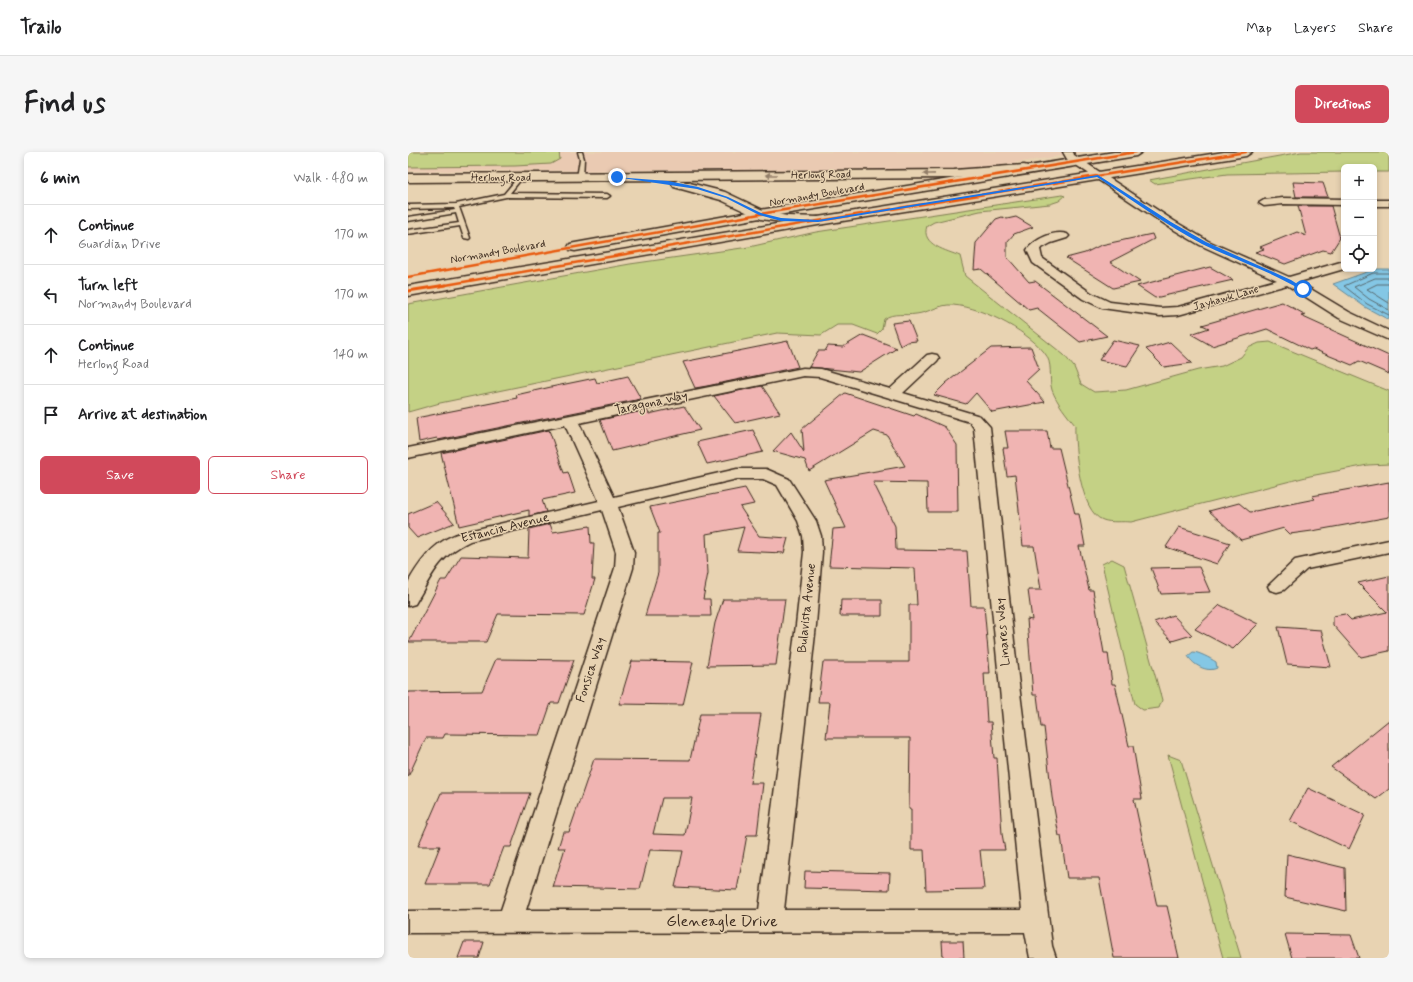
<!DOCTYPE html>
<html lang="en">
<head>
<meta charset="utf-8">
<style>
  body { margin:0; font-family:Mynerve,sans-serif; background:#f6f6f6; color:#202124 }
  .controls { position:absolute; right:12px; top:12px; display:grid; overflow:hidden; border-radius:6px; box-shadow:0 2px 6px #0003 }
  .controls button { width:36px; height:36px; display:grid; place-items:center; padding:0; border:0; border-bottom:1px solid #e0e0e0; background:#fff; color:#202124; font:20px sans-serif }
  .stop { position:absolute; width:12px; height:12px; margin:-9px; border:3px solid #1a73e8; border-radius:50%; background:#fff }
  .stop.end { background:#1a73e8; border-color:#fff; box-shadow:0 1px 4px #0008 }
  .list { margin:0; padding:0; list-style:none }
  h2 { display:flex; justify-content:space-between; align-items:center; height:52px; margin:0; padding:0 16px; font-size:17px }
  h2 small { font-size:13px; font-weight:400; color:#757577 }
  .list li { display:grid; grid-template-columns:26px 1fr auto; gap:12px; align-items:center; box-sizing:border-box; height:60px; padding:0 16px; border-top:1px solid #e0e0e0 }
  .list b { display:block; font-size:15px; white-space:nowrap }
  .list p { margin:0; font-size:13px; white-space:nowrap; color:#757577 }
  .list em { font-size:13px; font-style:normal; color:#757577 }
  .actions { display:flex; gap:8px; padding:12px 16px }
  .actions a { flex:1; padding:9px 0; border:1px solid #d1495b; border-radius:6px; text-align:center; font-size:14px; color:#d1495b }
  .actions .main { background:#d1495b; color:#fff }
  .icon { flex:none; width:22px; height:22px; fill:none; stroke:currentColor; stroke-width:2; stroke-linecap:round; stroke-linejoin:round }
  .map { position:relative; flex:none; width:981px; height:806px; overflow:hidden; border-radius:6px }
  header { display:flex; align-items:center; gap:24px; box-sizing:border-box; height:56px; padding:0 20px; background:#fff; border-bottom:1px solid #e0e0e0 }
  header strong { font-size:19px }
  nav { display:flex; gap:22px; margin-inline-start:auto; font-size:14px }
  .intro { display:flex; align-items:center; justify-content:space-between; box-sizing:border-box; height:96px; padding:0 24px }
  h1 { margin:0; font-size:28px }
  .button { padding:10px 18px; border-radius:6px; background:#d1495b; color:#fff; font-size:14px; font-weight:700 }
  main { display:flex; gap:24px; padding:0 24px }
  aside { flex:1; background:#fff; border-radius:6px; box-shadow:0 2px 6px #0003 }
  .map>svg:first-child { display:block }
</style>
</head>
<body>
<header>
<strong>Trailo</strong>
<nav><a>Map</a><a>Layers</a><a>Share</a></nav>
</header>
<div class="intro"><h1>Find us</h1><a class="button">Directions</a></div>
<main>
<aside>
<h2>6 min<small>Walk · 480 m</small></h2>
<ul class="list">
<li><svg class="icon" aria-label="ahead" viewBox="0 0 24 24"><path d="M12 20V5M6 11l6-6 6 6"/></svg><div><b>Continue</b><p>Guardian Drive</p></div><em>170 m</em></li>
<li><svg class="icon" aria-label="left" viewBox="0 0 24 24"><path d="M17 20v-9H6M10 6l-5 5 5 5"/></svg><div><b>Turn left</b><p>Normandy Boulevard</p></div><em>170 m</em></li>
<li><svg class="icon" aria-label="ahead" viewBox="0 0 24 24"><path d="M12 20V5M6 11l6-6 6 6"/></svg><div><b>Continue</b><p>Herlong Road</p></div><em>140 m</em></li>
<li><svg class="icon" aria-label="arrive" viewBox="0 0 24 24"><path d="M6 21V4h12l-3 4 3 4H6"/></svg><div><b>Arrive at destination</b></div></li>
</ul>
<div class="actions"><a class="main">Save</a><a>Share</a></div>
</aside>
<div class="map">
<svg width="981" height="806" viewBox="0 0 981 806">
  <rect width="100%" height="100%" fill="#e8d3b2"/>
  <filter id="ink" filterUnits="userSpaceOnUse"><feTurbulence type="fractalNoise" baseFrequency=".025" numOctaves="2"/><feDisplacementMap in="SourceGraphic" scale="8" xChannelSelector="R" yChannelSelector="G"/><feConvolveMatrix kernelMatrix="1 2 1 2 8 2 1 2 1" color-interpolation-filters="sRGB"/></filter>
  <g filter="url(#ink)">
    <path fill="#eacab2" d="M0 0H677L568 17 0 19Z"/>
    <g fill="#c4d185" stroke="#807e52">
      <path d="M0 0H151L152 7 143 12 107 14 0 15Z"/>
      <path d="M893 0H981V20H966V15H936V20L819 22 747 32 741 28Z"/>
      <path d="M654 43 657 44 651 49 642 52 572 59 526 70 519 74C512 93 540 99 552 104L557 124 656 203 666 215 673 232 686 240 718 238 790 218 814 214 833 205 840 196 851 191 862 190 981 239V312L960 313 902 324 723 370C715 369 703 371 695 368 672 361 666 294 667 273 659 263 649 251 644 238 640 225 646 212 636 200 618 178 569 152 540 153 529 154 519 161 508 162 496 164 486 160 476 167L474 177 469 182 445 173H429L413 183 369 181 32 251 0 260V152L222 112 341 95 408 80Z"/>
      <path d="M704 407 716 413 754 548 751 556 735 558 727 552 694 412Z"/>
      <path d="M760 603 773 608 833 806H815Z"/>
    </g>
    <g fill="#84c7e5" stroke="#678895">
      <path d="M967 117H981V168L957 155 925 132Z"/>
      <path d="M785 500C790 500 802 506 808 510L809 516C799 521 785 513 780 504Z"/>
    </g>
    <g fill="none" stroke-linecap="round" stroke-linejoin="round">
      <g stroke="#58696e" stroke-width="1">
        <path d="M981 121H965L936 134 959 152 981 163"/>
        <path d="M981 126H967L946 135 961 147 981 158"/>
        <path d="M981 132H969L959 137 981 151"/>
      </g>
    </g>
    <g fill="#f0b4b2" stroke="#3b2a1e" fill-rule="evenodd">
      <path d="M885 30 915 31 920 45H888Z"/>
      <path d="M890 54H923L932 86 923 100 915 98 877 112 847 100 856 97 852 95 889 80 898 84Z"/>
      <path d="M594 65 599 67 608 65 625 75 606 82 599 90V105L621 130 627 129 699 184 672 190 629 156 621 158 573 117 566 118 568 91 588 67Z"/>
      <path d="M744 82 746 87 702 110 732 130 705 136 658 106 677 101 693 93Z"/>
      <path d="M802 115 825 128 747 146 729 134Z"/>
      <path d="M874 150 898 163 893 164 981 204V222L951 209 944 213 905 197 902 198 859 177 804 194 783 182 801 176 794 173Z"/>
      <path d="M501 169 509 189 499 190 492 194 484 171Z"/>
      <path d="M455 183 489 196 451 220 401 215 410 199H417L420 194 435 195Z"/>
      <path d="M705 188 732 194 719 214 691 208Z"/>
      <path d="M380 189 390 215 299 234 287 236 275 210Z"/>
      <path d="M762 190 784 211 756 215 738 197Z"/>
      <path d="M623 195 631 217 618 229 637 250 584 260 568 241 558 252 526 243 538 231 583 196Z"/>
      <path d="M220 224 233 247 30 288 29 286 11 290 8 266 109 246 108 243 143 235 187 226 189 231Z"/>
      <path d="M354 234 372 261 327 271 306 244Z"/>
      <path d="M437 241 506 264 508 262 537 275 549 293 550 360H520L519 331 465 330 487 374 488 398 559 399 563 454H576L582 521H576L579 570H583L586 606H589L594 682 597 698H572L576 737 518 738 516 698H503V657H501L502 586H418L422 550H410L415 510H501V453H509L507 416 421 414 425 377 438 376 416 328 497 314 479 283 466 279 401 319 397 308 365 299 383 280 396 300 394 277Z"/>
      <path d="M276 254 292 278 204 299 192 268 239 258 241 262Z"/>
      <path d="M141 278 156 321 160 320 167 341 134 348 138 360 121 364V358L51 374 33 301Z"/>
      <path d="M345 278 355 300 299 312 289 290Z"/>
      <path d="M597 279H639L642 296H651L667 362H671L677 394H671L681 438H685L696 501H700L704 532H707L721 594H725L734 647H726L749 754H759L771 806H706L691 726H659L653 684H651L644 645 636 575H633L629 543H625L619 467 624 468 620 438H633L626 394H615L607 323 599 324 595 296H600Z"/>
      <path d="M981 330V365L904 379 882 382 876 376 833 388 801 359 831 351 842 360 907 347 904 344Z"/>
      <path d="M337 336 346 352 332 355 351 384 380 386 376 401 329 399 336 375 298 382 300 421 295 447H302L303 464H237L250 421V381H252L242 355Z"/>
      <path d="M28 350 46 371 9 386 0 376V362Z"/>
      <path d="M142 372 145 380 182 374 183 391H186L184 427H187L176 463 90 462 78 490H1L33 428H38L53 404 120 406 121 377Z"/>
      <path d="M771 375 822 391 809 412 758 395Z"/>
      <path d="M791 415 802 440 753 442 743 416Z"/>
      <path d="M981 424V499L953 505 925 473V464L937 462 943 468 979 460 950 431Z"/>
      <path d="M315 447H377L368 513 299 514 307 471Z"/>
      <path d="M433 448H474V464H432Z"/>
      <path d="M812 453 850 472 825 497 787 477Z"/>
      <path d="M765 463 784 483 764 489 746 470Z"/>
      <path d="M870 475 913 478 923 515 879 512Z"/>
      <path d="M88 507 166 508 151 551H143L132 583 37 582 35 586H18L0 625V540L74 539Z"/>
      <path d="M224 509 285 510 275 553 211 552Z"/>
      <path d="M292 562H353L342 631H355L349 683H339L329 738 267 735 275 699 242 698 232 737 145 735 157 696H150L155 680H161L186 607 282 608ZM254 646H284L277 683 245 682Z"/>
      <path d="M981 568V637L968 647 923 615Z"/>
      <path d="M900 636 957 663 941 697 882 669Z"/>
      <path d="M33 641H122L103 695H96L82 732H17L32 694H10Z"/>
      <path d="M879 702 937 716 938 759 877 745Z"/>
      <path d="M397 719 482 721 481 738 396 736Z"/>
      <path d="M877 782 943 783 951 806H884Z"/>
      <path d="M534 789H555L556 806H535Z"/>
      <path d="M56 790H76L71 806H50Z"/>
    </g>
    <g fill="none" stroke-linecap="round" stroke-linejoin="round">
      <defs>
        <g id="lane">
          <path d="M170 0H174L176 7 175 26 172 28 169 26 172 7Z"/>
          <path d="M111 24 114 26 102 41 199 42 202 44 199 46 98 45 51 55 62 86 61 87 56 86 52 74 0 82V78L51 71 48 61 0 69V65L47 58 46 56 0 57V53L48 52 96 42Z"/>
        </g>
        <g id="street">
          <path d="M655 0H665L666 3 766 69 800 89 881 125 936 109V117L891 130 941 160 981 179V188L931 166 879 133 770 163 752 164 694 156 675 147 625 111 619 98C627 87 646 78 659 82L661 84 659 86 643 91 632 97 634 106 683 141 702 150 752 156 770 155 869 128 792 93 758 73 659 7Z"/>
          <path d="M875 46 936 47V53L875 52 856 54 851 51 856 48Z"/>
          <rect x="966" y="48" width="15" height="6"/>
          <path d="M524 202 529 203 531 206 529 209 495 241 572 264 582 275 610 525 644 794 648 806H622L617 780 0 781V759L93 758 207 416 208 400 194 358 62 389C29 405 24 424 7 452L0 454V431L2 427C15 405 30 386 56 380L191 349 157 273 0 306V296L395 216 413 217 482 237 519 203ZM395 224 412 225 562 270 566 276 614 758H376L408 473 414 400 413 384 408 369 381 327 358 317H329L206 345 171 271ZM329 327H355L369 333 390 369 395 384 396 400 388 473 351 758H118L225 416 226 400 210 355Z"/>
          <path d="M981 388V400L899 417 876 438 869 440 862 438 860 434 887 408Z"/>
        </g>
        <g id="secondary">
          <path d="M616 13 620 14 622 17 620 20 546 26 0 30V22L546 18Z"/>
          <path d="M270 28 317 40 361 61 380 64 410 65 415 66 417 69 415 72H388L353 67 313 48 266 35 264 32Z"/>
        </g>
        <g id="primary">
          <path d="M706 0H734L728 4 352 66 167 99 162 98 160 95 162 92 167 91 352 58Z"/>
          <path d="M816 0H844L838 4 410 73 0 144V134L410 65Z"/>
        </g>
      </defs>
      <use href="#lane" stroke="#3b2a1e" stroke-width="3"/>
      <use href="#street" stroke="#3b2a1e" stroke-width="3"/>
      <use href="#secondary" stroke="#3b2a1e" stroke-width="3"/>
      <use href="#primary" stroke="#3b2a1e" stroke-width="3"/>
      <use href="#lane" fill="#e8d3b2" fill-rule="evenodd"/>
      <use href="#street" fill="#e8d3b2" fill-rule="evenodd"/>
      <use href="#secondary" fill="#e8d3b2" fill-rule="evenodd"/>
      <use href="#primary" fill="#e8d3b2" fill-rule="evenodd"/>
      <defs>
        <g id="cycleway-far1">
          <path d="M0 125 352 62 728 0"/>
          <path d="M32 134 410 69 838 0"/>
        </g>
        <path id="cycleway" d="M0 139 38 133"/>
      </defs>
      <use href="#cycleway-far1" stroke="#e8d3b2" stroke-width="4"/>
      <use href="#cycleway" stroke="#e8d3b2" stroke-width="5"/>
      <use href="#cycleway-far1" stroke="#e8590c" stroke-width="2.5"/>
      <use href="#cycleway" stroke="#e8590c" stroke-width="3"/>
    </g>
    <defs><path id="oneway-solid" d="M-6-.8H1V-3.2L6.5 0L1 3.2V.8H-6Z"/></defs>
    <g fill="#927e68">
      <use href="#oneway-solid" transform="translate(521 22) rotate(179)"/>
      <use href="#oneway-solid" transform="translate(363 23) rotate(180)"/>
    </g>
  </g>
  <path fill="#1a73e8" d="M690 23 763 70 798 90 883 128 897 137 893 138C862 119 827 108 794 92 758 73 724 48 689 25L410 70 373 69 351 63 318 46 289 37 207 25 260 29 290 35 320 45 353 61 373 66 410 68Z"/>
  <g text-anchor="middle" dominant-baseline="central" stroke-width="3" stroke-linejoin="round" paint-order="stroke">
    <g font-size="11" fill="#3b2a1e" stroke="#e8d3b2">
      <text transform="translate(413 23) rotate(-1)">Herlong Road</text>
      <text x="93" y="26">Herlong Road</text>
      <text transform="translate(409 43) rotate(-10)">Normandy Boulevard</text>
      <text transform="translate(90 100) rotate(-10)">Normandy Boulevard</text>
      <text transform="translate(818 146) rotate(-16)">Jayhawk Lane</text>
    </g>
    <g font-size="13" fill="#3b2a1e" stroke="#e8d3b2">
      <text transform="translate(243 251) rotate(-12)">Taragona Way</text>
      <text transform="translate(97 376) rotate(-14)">Estancia Avenue</text>
      <text transform="translate(399 456) rotate(-84)">Bulavista Avenue</text>
      <text transform="translate(595 480) rotate(-95)">Linares Way</text>
      <text transform="translate(183 518) rotate(-72)">Fonsica Way</text>
    </g>
    <g font-size="16" fill="#3b2a1e" stroke="#e8d3b2">
      <text x="314" y="769">Gleneagle Drive</text>
    </g>
  </g>
</svg>
<div class="controls">
<button>+</button>
<button>−</button>
<button><svg class="icon" aria-label="locate" viewBox="0 0 24 24"><circle cx="12" cy="12" r="6"/><path d="M12 2v4M12 18v4M2 12h4M18 12h4"/></svg></button>
</div>
<div class="stop" style="left:895px;top:137px"></div>
<div class="stop end" style="left:209px;top:25px"></div>
</div>
</main>
</body>
</html>
